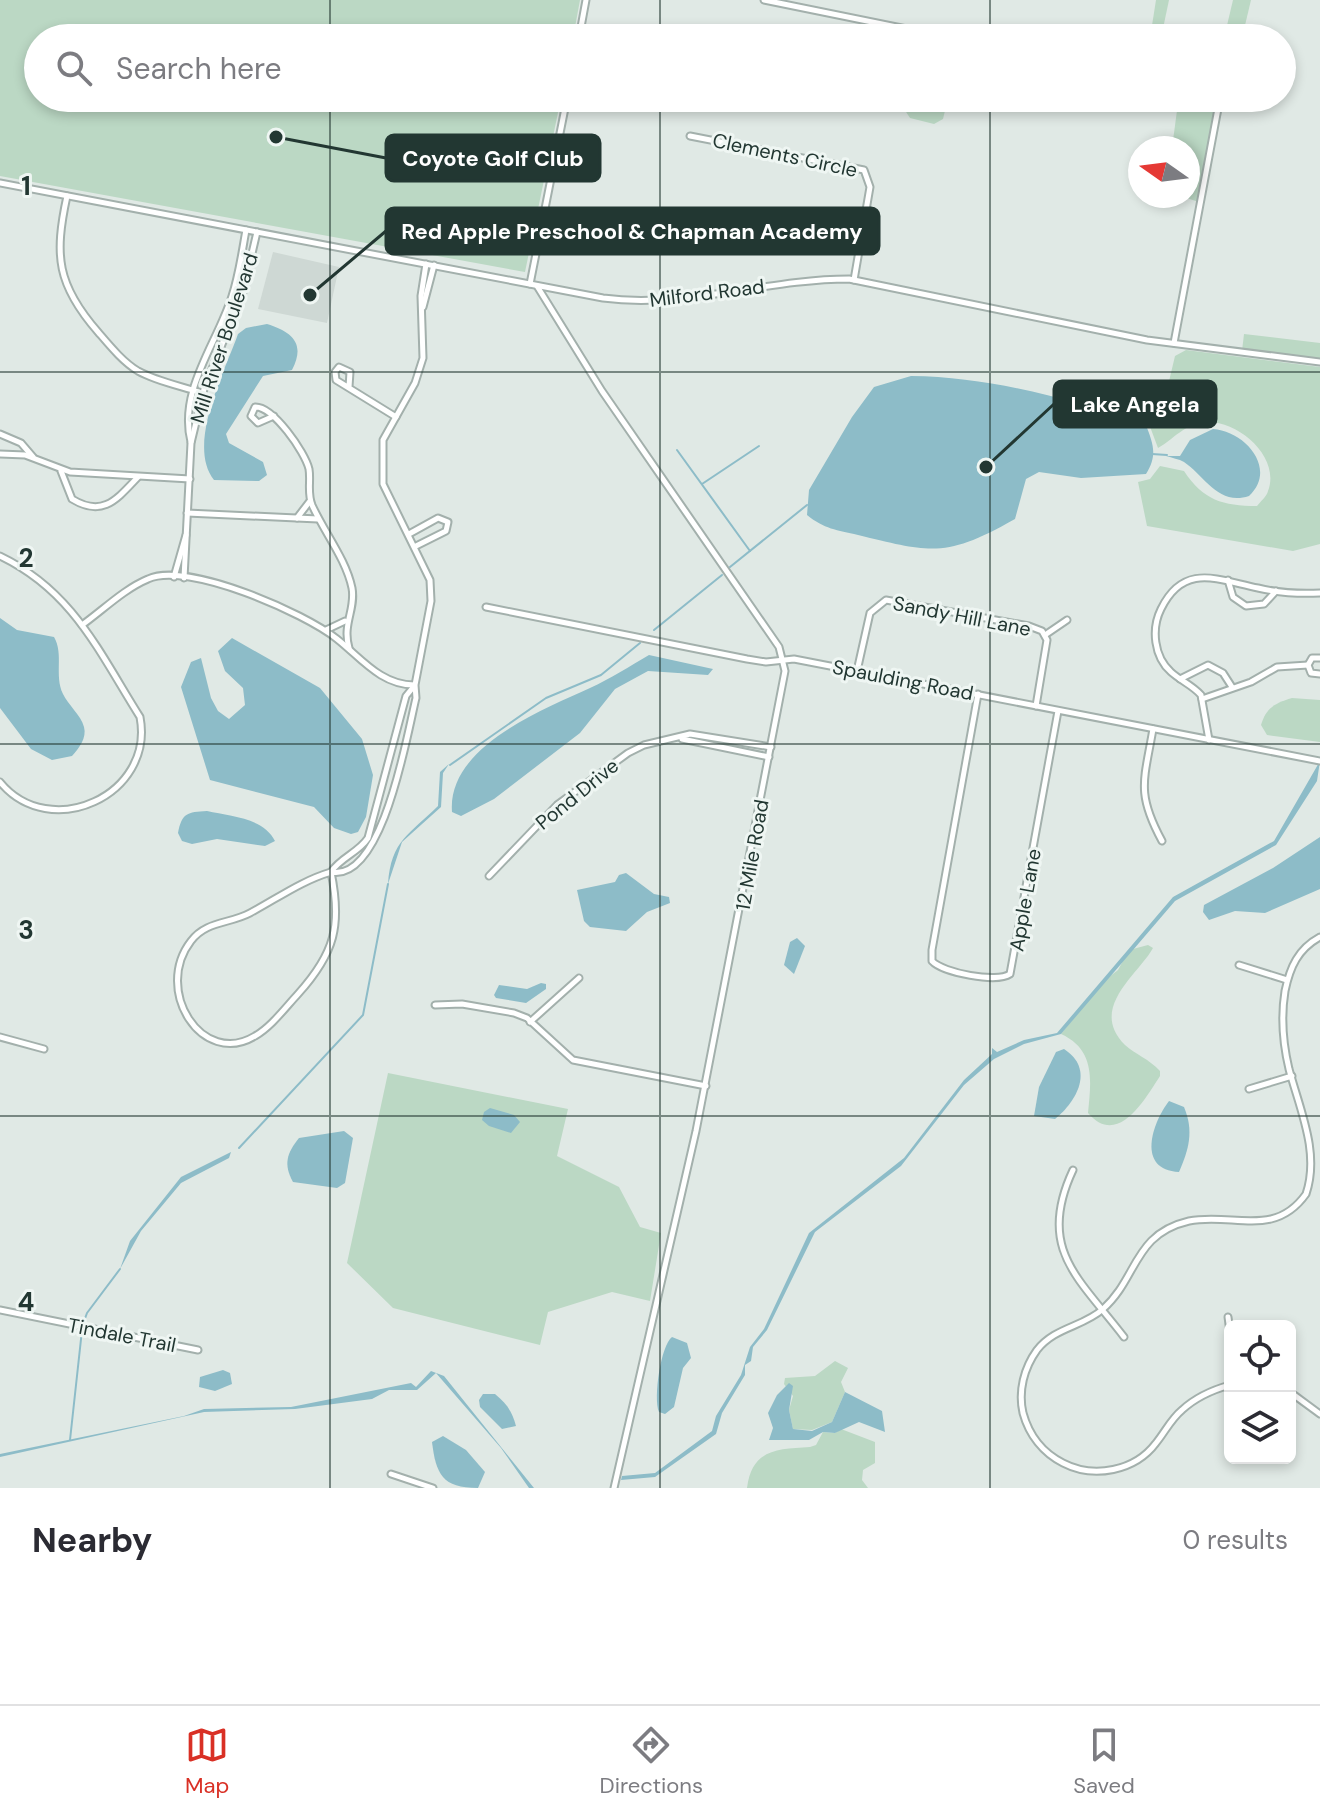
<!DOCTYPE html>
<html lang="en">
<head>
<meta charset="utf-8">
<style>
  body { margin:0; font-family:"DM Sans",sans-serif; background:#f2f2f3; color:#2b2b33 }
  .controls { position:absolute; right:24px; bottom:24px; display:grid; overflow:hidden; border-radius:12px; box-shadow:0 4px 12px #0003 }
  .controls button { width:72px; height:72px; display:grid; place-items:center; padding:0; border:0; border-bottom:2px solid #e1e1e2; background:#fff; color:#2b2b33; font:40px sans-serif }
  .compass { position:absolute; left:1128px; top:136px; width:72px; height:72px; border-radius:50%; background:#fff; box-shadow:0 4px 12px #0003; rotate:284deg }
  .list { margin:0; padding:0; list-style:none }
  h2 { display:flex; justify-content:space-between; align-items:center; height:104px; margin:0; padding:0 32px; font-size:34px }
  h2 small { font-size:26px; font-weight:400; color:#7c7c81 }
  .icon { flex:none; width:44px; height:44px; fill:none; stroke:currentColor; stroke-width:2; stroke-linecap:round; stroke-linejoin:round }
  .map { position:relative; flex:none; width:1320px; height:1488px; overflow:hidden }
  .search { position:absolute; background:#fff; box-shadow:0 4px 12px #0003; left:24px; right:24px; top:24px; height:88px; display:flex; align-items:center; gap:20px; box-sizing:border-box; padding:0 28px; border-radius:44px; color:#7c7c81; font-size:30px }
  .sheet { height:216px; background:#fff }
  nav { display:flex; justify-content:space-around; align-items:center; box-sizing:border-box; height:112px; border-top:2px solid #e1e1e2; background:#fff; font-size:22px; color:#7c7c81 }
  nav a { display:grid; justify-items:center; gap:4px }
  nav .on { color:#d93025 }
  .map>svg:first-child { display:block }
</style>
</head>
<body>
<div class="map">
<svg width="1320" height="1488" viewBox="0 0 1320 1488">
  <rect width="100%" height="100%" fill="#e0e9e5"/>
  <path fill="#ced8d4" d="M273 252 339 267 327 323 258 309Z"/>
  <g fill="#bbd8c4">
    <path d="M0 0H580L573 38H38V98H561L525 272 0 176Z"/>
    <path d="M1156 0H1169L1161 38H1150Z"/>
    <path d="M1233 0H1251L1242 38H1224Z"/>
    <path d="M897 98H948L943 119 934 124 910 118Z"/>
    <path d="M1174 98H1227L1221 100 1199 202 1180 196H1188V148H1172L1178 103Z"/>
    <path d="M1244 334 1320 343V362L1242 351Z"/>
    <path d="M1186 350 1320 367V544L1293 551 1147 526 1138 482 1150 479 1160 466 1184 471C1203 500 1223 506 1257 506 1260 502 1267 496 1268 491 1281 457 1238 420 1206 422 1184 424 1174 439 1158 448L1149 424 1161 415 1175 356Z"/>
    <path d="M1292 698 1320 700V742L1267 735 1261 725C1266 708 1275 703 1292 698Z"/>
    <path d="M1148 945 1153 948C1138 975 1088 1008 1125 1045 1135 1054 1149 1059 1160 1071V1076C1145 1099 1118 1148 1088 1113 1091 1081 1096 1050 1061 1034L1104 981 1118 970 1125 957 1133 949Z"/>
    <path d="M388 1073 568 1109 557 1156 619 1187 640 1227 661 1233 650 1301 612 1292 548 1312 540 1345 393 1308 347 1263Z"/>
    <path d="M835 1361 848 1368 841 1382 845 1392 832 1422 812 1430 793 1429 789 1410 793 1396 784 1384 785 1378 815 1376Z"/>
    <path d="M841 1429 875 1442V1463L863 1470 862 1480 868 1488H747C752 1449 777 1449 810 1447L816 1445 823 1432 835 1433Z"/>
  </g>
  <g fill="#8dbcc8">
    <path d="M267 324C292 332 306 343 292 370L263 376 226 434 229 443 263 462 267 475 259 481 214 480C186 445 225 371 238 334L246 328Z"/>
    <path d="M911 376C992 377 1069 399 1146 425 1153 444 1158 455 1146 474L1081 478 1039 472 1026 479 1015 519C946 558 932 553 858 535 837 530 824 529 807 515L809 490 852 417 874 387Z"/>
    <path d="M1213 429C1245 431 1278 469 1249 496 1218 506 1205 476 1184 462 1179 459 1172 458 1166 456H1180L1190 440Z"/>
    <path d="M0 618 17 630 54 637C64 654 54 675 63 694 68 705 81 715 84 727 87 738 79 748 72 756L52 760 31 749 0 708Z"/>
    <path d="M232 638 320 688 362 739 373 775 366 817 358 832 351 834 334 828 314 807 210 780 181 687 191 662 201 658 211 698 218 711 229 719 245 705 243 688 225 671 218 651Z"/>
    <path d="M649 655 713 669 708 675 648 671 615 689 580 733 494 799 461 816 452 812C447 747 542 710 590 688 610 679 630 666 649 655Z"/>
    <path d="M1320 761 1317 781 1276 845 1175 901 1061 1034 1024 1044 994 1059 964 1085 901 1166 815 1232 767 1330 753 1347 751 1361 745 1365V1375L722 1413 716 1434 655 1477 621 1480 622 1476 655 1473 712 1431 716 1416 741 1375 750 1347 764 1329 809 1233 904 1158 964 1080 992 1054V1048L997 1052 1024 1040 1057 1033 1173 897 1274 841Z"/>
    <path d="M449 764 443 773 441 807 402 842 388 884C391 840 410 834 438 806L440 772Z"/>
    <path d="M207 811C230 816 264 818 275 841L265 846 217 839 192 844 182 841 178 833C182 813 187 812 207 811Z"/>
    <path d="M1320 837V889L1265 913 1235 911 1209 920 1203 912 1204 905 1273 868Z"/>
    <path d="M626 873 654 894 669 897 670 903 647 912 626 931 590 927 584 921 577 890 615 882 619 875Z"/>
    <path d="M797 938 805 946 794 974 784 965 790 942Z"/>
    <path d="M541 983 546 984V989L526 1003 496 998 494 995 499 985 527 989Z"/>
    <path d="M1064 1049C1095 1069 1077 1101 1055 1119L1034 1116 1039 1087 1056 1052Z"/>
    <path d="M1169 1101 1184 1107C1194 1131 1189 1149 1179 1172 1136 1170 1152 1123 1169 1101Z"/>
    <path d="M490 1108 514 1115 520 1122 511 1133 489 1126 482 1120 484 1112Z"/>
    <path d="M344 1131 353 1138 345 1183 337 1188 293 1182C283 1164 287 1153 299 1138Z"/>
    <path d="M231 1152 229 1158 181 1183 141 1231 120 1269 130 1241 181 1177Z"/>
    <path d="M672 1337 687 1343 691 1358 683 1368 674 1407 665 1414 659 1412C653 1398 661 1345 672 1337Z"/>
    <path d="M223 1370 230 1373 232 1384 215 1391 199 1387 200 1377Z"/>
    <path d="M431 1371 444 1376 534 1488H529L501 1448 436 1373 417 1390H389L372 1399 295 1409 204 1412 0 1457V1454L184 1416 204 1409 291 1407 411 1383 416 1387Z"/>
    <path d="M789 1383 793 1386 789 1410 793 1429 812 1431 832 1422 845 1392 882 1411 885 1432 859 1422 835 1433 823 1432 809 1440H769L773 1428 768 1413 777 1395Z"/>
    <path d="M483 1394H495C507 1404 512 1411 516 1426L502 1429 480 1407 479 1400Z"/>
    <path d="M443 1436 466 1450 485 1472 478 1488C442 1488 436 1474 432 1442Z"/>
  </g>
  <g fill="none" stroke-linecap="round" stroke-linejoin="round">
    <g stroke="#8dbcc8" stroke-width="2">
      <path d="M677 450 750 551"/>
      <path d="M1152 454 1167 455"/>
      <path d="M702 484 759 446"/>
      <path d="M730 567 807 505"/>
      <path d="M654 630 722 575"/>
      <path d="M450 765 546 698 601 675 640 643"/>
      <path d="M239 1148 363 1015 388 884"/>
      <path d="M83 1324 87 1313 120 1269"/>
      <path d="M70 1440 82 1330"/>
    </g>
    <defs>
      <g id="minor">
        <path d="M764 0 951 38"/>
        <path d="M579 38 586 0"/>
        <path d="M690 136 864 170 870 187 854 280"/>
        <path d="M0 183 603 298C685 309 766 279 849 279L1147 340 1320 362"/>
        <path d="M67 196C54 256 57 285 98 332 110 346 123 362 138 371 158 382 182 386 202 393"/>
        <path d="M530 284 567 98"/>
        <path d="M537 286 602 391 779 647 785 671 696 1131 614 1488"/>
        <path d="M423 307 434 265"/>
        <path d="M1174 343 1220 98"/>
        <path d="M349 387 350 372 339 367 335 372 336 380 396 417"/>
        <path d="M274 416 258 423 251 416 255 407C273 406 305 452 309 469 311 481 307 493 312 505 324 532 346 559 352 588 356 609 342 624 349 648"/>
        <path d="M0 434 21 443 33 457"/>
        <path d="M191 442C178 390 217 344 232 296 239 275 242 252 246 230"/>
        <path d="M0 454 25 455 70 472 190 479"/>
        <path d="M61 471 72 499C103 518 117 499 138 477"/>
        <path d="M187 513 318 519"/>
        <path d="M297 518 310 501"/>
        <path d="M409 534 438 518 448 522 446 531 416 546"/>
        <path d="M0 556C73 591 99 652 140 717 155 795 50 843 0 782"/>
        <path d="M174 577 186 535"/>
        <path d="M184 578 191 443 204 389 243 292 257 232"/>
        <path d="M1228 580 1233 597 1246 606 1264 604 1276 591"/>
        <path d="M486 607 747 659 766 662 794 659 1320 761"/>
        <path d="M82 625C103 610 124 589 148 579 187 561 305 613 337 639 361 658 381 685 414 685"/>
        <path d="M326 630 345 621"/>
        <path d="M1045 635 1067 620"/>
        <path d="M1320 658H1312L1308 665 1311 673 1320 674"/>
        <path d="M857 671 870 613 886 600 1029 626 1042 631 1047 640 1036 706"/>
        <path d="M1180 679 1208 665 1223 673 1232 687"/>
        <path d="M415 685 406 696 368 838C358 853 341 857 331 872 383 882 407 735 416 698L415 685 431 601 430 580 383 484V440L415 383 423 358 421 296 426 264"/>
        <path d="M978 694 932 950V961C943 973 997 983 1010 974L1058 711"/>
        <path d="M1202 699 1251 682 1277 667 1308 665"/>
        <path d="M1153 729C1144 781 1136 793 1162 841"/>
        <path d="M682 739 769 757"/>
        <path d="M1209 740 1201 695C1192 685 1181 681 1171 672 1154 657 1151 629 1161 609 1184 562 1218 580 1258 588 1279 593 1299 594 1320 593"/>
        <path d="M331 872C342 925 335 953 298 994 285 1008 271 1027 255 1036 202 1068 153 990 191 941 206 921 229 924 250 913 278 898 301 881 331 872Z"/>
        <path d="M489 876 557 805 628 753 644 745 690 734 771 747"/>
        <path d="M1239 965 1287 980"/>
        <path d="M435 1005 462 1004 514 1013 527 1018 573 1060 706 1086"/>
        <path d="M530 1022 579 978"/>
        <path d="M0 1037 44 1049"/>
        <path d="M1249 1089 1292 1076"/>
        <path d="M1073 1170C1036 1249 1079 1278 1124 1337"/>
        <path d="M0 1310 198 1350"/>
        <path d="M1228 1317 1230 1332"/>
        <path d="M1230 1385C1212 1390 1196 1397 1182 1410 1171 1419 1165 1432 1156 1443 1135 1471 1094 1479 1063 1463 1043 1453 1029 1435 1023 1413 1018 1391 1024 1368 1037 1350 1055 1327 1083 1327 1103 1309 1138 1278 1133 1234 1189 1221 1232 1212 1274 1239 1306 1194 1320 1153 1300 1110 1289 1069 1283 1044 1281 1016 1285 991 1290 967 1298 949 1320 937"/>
        <path d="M1290 1392 1320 1414"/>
        <path d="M391 1474 433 1488"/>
      </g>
    </defs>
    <use href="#minor" stroke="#a3b0ac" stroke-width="9"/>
    <use href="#minor" stroke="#fff" stroke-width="5"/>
  </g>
  <path fill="none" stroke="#223732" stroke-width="2" stroke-opacity="0.55" d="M330 0V38M660 0V38M990 0V38M330 98V1488M660 98V1488M990 98V1488M0 372H1320M0 744H1320M0 1116H1320"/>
  <g text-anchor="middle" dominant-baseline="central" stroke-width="6" stroke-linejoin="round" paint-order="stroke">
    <g font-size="20" fill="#223732" stroke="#eff6f3">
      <text transform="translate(785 155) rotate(12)">Clements Circle</text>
      <text transform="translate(707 293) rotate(-7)">Milford Road</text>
      <text transform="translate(224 338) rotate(-72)">Mill River Boulevard</text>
      <text transform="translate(962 616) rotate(11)">Sandy Hill Lane</text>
      <text transform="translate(903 680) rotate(11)">Spaulding Road</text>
      <text transform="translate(577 794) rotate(-39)">Pond Drive</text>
      <text transform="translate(752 855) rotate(-80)">12 Mile Road</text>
      <text transform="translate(1025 900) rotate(-80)">Apple Lane</text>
      <text transform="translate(122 1335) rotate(11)">Tindale Trail</text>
    </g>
  </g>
  <g font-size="26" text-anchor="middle" font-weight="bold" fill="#223732" stroke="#eff6f3" stroke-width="6" stroke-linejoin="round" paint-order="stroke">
    <text x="26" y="195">1</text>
    <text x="26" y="567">2</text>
    <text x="26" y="939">3</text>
    <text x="26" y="1311">4</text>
  </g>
  <path fill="none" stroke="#223732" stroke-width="3" d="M276 137L386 158M310 295L386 231M986 467L1054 404"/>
  <g fill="#223732" stroke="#eff6f3" stroke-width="3">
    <circle cx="276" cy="137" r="8"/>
    <circle cx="310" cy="295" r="8"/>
    <circle cx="986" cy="467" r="8"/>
  </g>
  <g fill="#223732" stroke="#223732" stroke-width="3">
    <rect x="386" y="135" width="214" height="46" rx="8"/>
    <rect x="386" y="208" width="493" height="46" rx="8"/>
    <rect x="1054" y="381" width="162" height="46" rx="8"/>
  </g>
  <g font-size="22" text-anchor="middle" font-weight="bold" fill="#fff">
    <text x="493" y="166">Coyote Golf Club</text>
    <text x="632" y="239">Red Apple Preschool &amp; Chapman Academy</text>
    <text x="1135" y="412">Lake Angela</text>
  </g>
</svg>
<div class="controls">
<button><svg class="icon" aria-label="locate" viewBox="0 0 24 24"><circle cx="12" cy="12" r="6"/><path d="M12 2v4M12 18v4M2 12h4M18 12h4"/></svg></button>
<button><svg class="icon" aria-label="layers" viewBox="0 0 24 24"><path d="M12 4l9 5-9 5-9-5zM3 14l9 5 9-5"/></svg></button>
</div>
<svg class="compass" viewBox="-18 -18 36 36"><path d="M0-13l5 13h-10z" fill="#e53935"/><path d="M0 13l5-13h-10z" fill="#7c7c81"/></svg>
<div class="search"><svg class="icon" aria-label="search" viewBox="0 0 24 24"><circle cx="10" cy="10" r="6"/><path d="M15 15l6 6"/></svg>Search here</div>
</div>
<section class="sheet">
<h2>Nearby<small>0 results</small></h2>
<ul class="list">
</ul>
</section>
<nav>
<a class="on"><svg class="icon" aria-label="map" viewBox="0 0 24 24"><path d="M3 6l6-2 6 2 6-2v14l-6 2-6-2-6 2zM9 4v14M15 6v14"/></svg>Map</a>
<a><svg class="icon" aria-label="directions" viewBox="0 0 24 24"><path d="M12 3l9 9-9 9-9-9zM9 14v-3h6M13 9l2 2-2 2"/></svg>Directions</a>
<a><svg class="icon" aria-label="saved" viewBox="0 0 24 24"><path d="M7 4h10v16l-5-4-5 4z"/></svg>Saved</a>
</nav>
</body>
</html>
